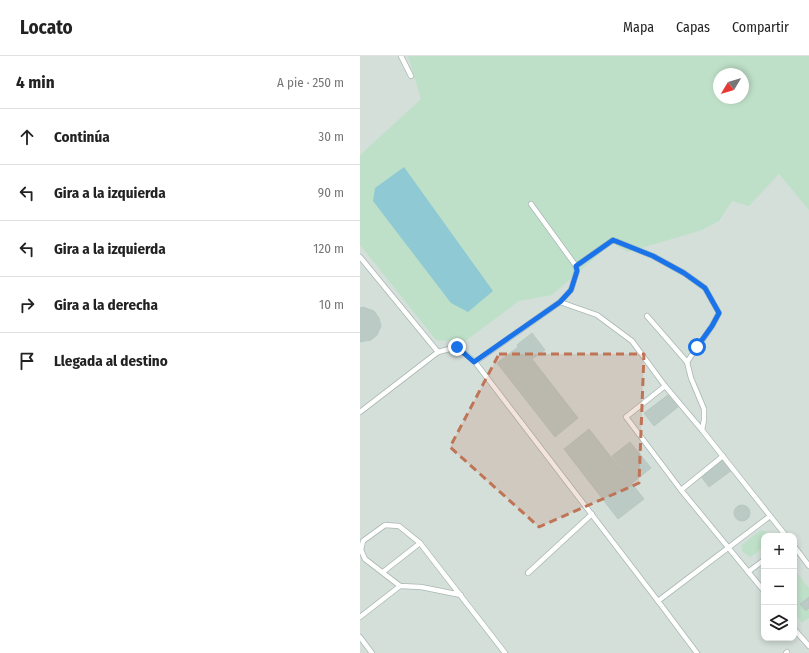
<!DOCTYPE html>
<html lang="es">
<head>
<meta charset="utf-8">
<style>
  body { margin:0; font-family:"Fira Sans Condensed",sans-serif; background:#f6f6f6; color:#222 }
  .controls { position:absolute; right:12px; bottom:12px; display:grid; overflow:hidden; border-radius:8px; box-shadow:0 2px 6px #0003 }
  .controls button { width:36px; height:36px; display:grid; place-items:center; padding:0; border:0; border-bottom:1px solid #e0e0e0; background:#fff; color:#222; font:20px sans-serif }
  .compass { position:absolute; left:353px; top:12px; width:36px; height:36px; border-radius:50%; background:#fff; box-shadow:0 2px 6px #0003; rotate:232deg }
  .stop { position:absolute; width:12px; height:12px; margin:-9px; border:3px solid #1a73e8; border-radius:50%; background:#fff }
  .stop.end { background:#1a73e8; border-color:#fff; box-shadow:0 1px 4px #0008 }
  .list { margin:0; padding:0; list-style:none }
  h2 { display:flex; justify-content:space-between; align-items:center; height:52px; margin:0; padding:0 16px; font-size:17px }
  h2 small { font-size:13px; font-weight:400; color:#767676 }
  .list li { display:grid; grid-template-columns:26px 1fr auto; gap:12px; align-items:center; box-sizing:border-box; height:56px; padding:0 16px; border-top:1px solid #e0e0e0 }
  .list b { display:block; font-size:15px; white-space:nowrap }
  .list em { font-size:13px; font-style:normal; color:#767676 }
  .icon { flex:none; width:22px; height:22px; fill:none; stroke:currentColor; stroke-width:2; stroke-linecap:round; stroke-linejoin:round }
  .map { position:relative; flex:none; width:449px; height:597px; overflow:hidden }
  header { display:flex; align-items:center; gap:24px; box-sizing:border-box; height:56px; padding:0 20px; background:#fff; border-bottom:1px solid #e0e0e0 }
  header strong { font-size:19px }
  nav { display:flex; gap:22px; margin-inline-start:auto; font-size:14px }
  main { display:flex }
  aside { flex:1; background:#fff }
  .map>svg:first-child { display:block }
</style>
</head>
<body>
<header>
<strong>Locato</strong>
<nav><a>Mapa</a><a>Capas</a><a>Compartir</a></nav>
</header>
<main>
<aside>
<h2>4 min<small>A pie · 250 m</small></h2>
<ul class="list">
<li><svg class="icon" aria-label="ahead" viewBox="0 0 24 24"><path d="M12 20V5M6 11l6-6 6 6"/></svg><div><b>Continúa</b></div><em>30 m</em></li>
<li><svg class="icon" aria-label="left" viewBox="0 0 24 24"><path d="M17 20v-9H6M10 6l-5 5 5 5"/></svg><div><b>Gira a la izquierda</b></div><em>90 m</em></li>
<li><svg class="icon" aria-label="left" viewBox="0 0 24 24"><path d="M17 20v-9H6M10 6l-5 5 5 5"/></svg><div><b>Gira a la izquierda</b></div><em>120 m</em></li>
<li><svg class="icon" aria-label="right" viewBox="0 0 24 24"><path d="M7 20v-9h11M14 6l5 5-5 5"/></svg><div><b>Gira a la derecha</b></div><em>10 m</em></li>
<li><svg class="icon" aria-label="arrive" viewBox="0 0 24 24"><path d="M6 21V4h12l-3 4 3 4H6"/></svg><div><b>Llegada al destino</b></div></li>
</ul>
</aside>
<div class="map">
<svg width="449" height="597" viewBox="0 0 449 597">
  <rect width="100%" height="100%" fill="#e6efeb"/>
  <path fill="#d4dfda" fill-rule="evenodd" d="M0 0H359V42H383L449 115V597H0ZM404 480H434V582H404Z"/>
  <g fill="#bfe0c8" fill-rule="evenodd">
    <path d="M48 0H449V154L419 118 389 150 372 145 359 165 342 174 268 196 252 187 192 239 159 245 104 286 76 284 0 189V99L61 43ZM359 18H383V42H359Z"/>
    <path d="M401 474 409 477 411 480H404V491L391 501 387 499 382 495V489Z"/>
    <path d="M434 513 449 532V562L442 567 434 556Z"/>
  </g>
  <path fill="#8ec9d4" d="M44 111 133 235 108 256 91 247 13 145 15 132Z"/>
  <g fill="#bbcac4" stroke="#b8c9c2">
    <path d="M3 251 14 255 19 262 21 270 17 279 11 284 0 286V252Z"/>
    <path d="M172 277 185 294 172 303 218 362 195 381 137 307 158 291 157 289Z"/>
    <path d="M308 339 318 351 294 370 284 357Z"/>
    <path d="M229 373 284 443 258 463 204 393Z"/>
    <path d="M270 386 291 412 272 427 252 400Z"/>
    <path d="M363 402 372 414 349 431 340 419Z"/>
    <circle cx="382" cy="457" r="8"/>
    <path d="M449 541V552L446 555 440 548Z"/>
  </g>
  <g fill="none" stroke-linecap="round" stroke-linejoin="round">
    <defs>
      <g id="service">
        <path d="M41 0 51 20"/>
        <path d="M0 201 78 296"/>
        <path d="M216 210 253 184 293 200 324 217 345 232 359 257 352 270 327 306"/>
        <path d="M200 246 237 259 272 285 305 330 342 374 426 480"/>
        <path d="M287 260 327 306 331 322 344 353V364L342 374"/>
        <path d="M115 306 200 246 211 234 217 215 216 210 171 148"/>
        <path d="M305 330 266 361 321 434 404 535"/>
        <path d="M0 356 78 296 97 291 115 306 298 545 337 597"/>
        <path d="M321 434 363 400"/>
        <path d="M434 490 449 510"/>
        <path d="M23 516 60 487"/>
        <path d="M388 516 404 504"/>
        <path d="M168 517 232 458"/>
        <path d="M101 539 61 531 40 530 5 503 1 494 3 485 25 469 39 470 60 487 145 597"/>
        <path d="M298 545 410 460"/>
        <path d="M0 561 40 530"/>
        <path d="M434 573 449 590"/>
        <path d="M0 581 12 597"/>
        <path d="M426 597 427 596"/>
      </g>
    </defs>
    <use href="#service" stroke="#a8b8b2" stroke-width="6"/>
    <use href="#service" stroke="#fff" stroke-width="4.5"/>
  </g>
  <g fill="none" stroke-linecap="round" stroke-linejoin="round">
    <path stroke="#1a73e8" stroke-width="5" d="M97 291 114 306 200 246 211 234 217 215 216 210 253 184 293 200 324 217 345 232 359 257 352 270 337 291"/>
  </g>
  <path fill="#c07456" fill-opacity="0.2" stroke="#c07456" stroke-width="3" stroke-dasharray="8 5" stroke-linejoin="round" d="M139 298H284L279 427 179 471 90 391Z"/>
</svg>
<div class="controls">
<button>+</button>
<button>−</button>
<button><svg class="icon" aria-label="layers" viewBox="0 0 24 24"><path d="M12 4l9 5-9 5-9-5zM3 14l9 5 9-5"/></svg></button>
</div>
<svg class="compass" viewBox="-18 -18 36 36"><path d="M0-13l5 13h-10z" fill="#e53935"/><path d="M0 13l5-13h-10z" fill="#767676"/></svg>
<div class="stop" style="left:337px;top:291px"></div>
<div class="stop end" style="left:97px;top:291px"></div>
</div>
</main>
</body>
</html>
